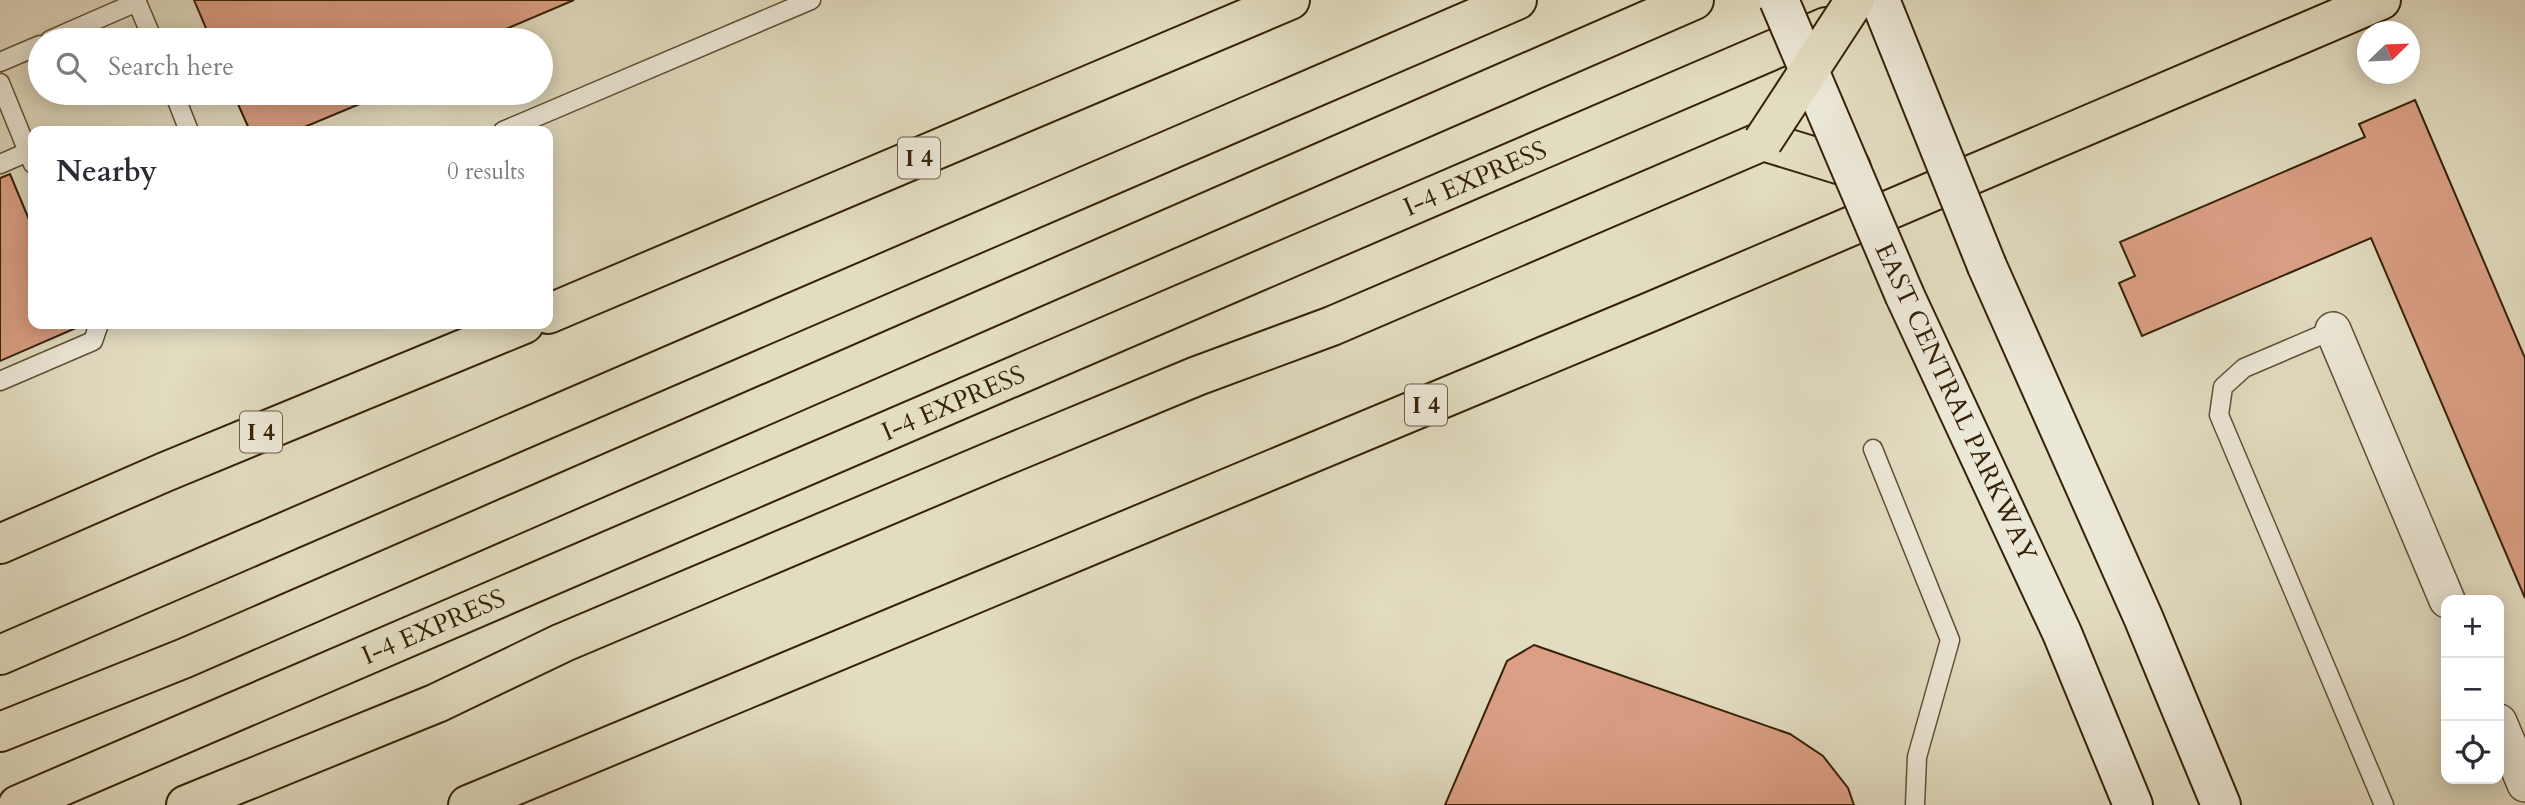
<!DOCTYPE html>
<html lang="en">
<head>
<meta charset="utf-8">
<style>
  body { margin:0; font-family:Cardo,serif; background:#f7f7f7; color:#2b2b33 }
  .controls { position:absolute; right:21px; bottom:21px; display:grid; overflow:hidden; border-radius:14px; box-shadow:0 4px 18px #0003 }
  .controls button { width:63px; height:63px; display:grid; place-items:center; padding:0; border:0; border-bottom:2px solid #e1e1e2; background:#fff; color:#2b2b33; font:35px sans-serif }
  .compass { position:absolute; left:2357px; top:21px; width:63px; height:63px; border-radius:50%; background:#fff; box-shadow:0 4px 18px #0003; rotate:67deg }
  .list { margin:0; padding:0; list-style:none }
  h2 { display:flex; justify-content:space-between; align-items:center; height:91px; margin:0; padding:0 28px; font-size:30px }
  h2 small { font-size:23px; font-weight:400; color:#7c7c81 }
  .icon { flex:none; width:38px; height:38px; fill:none; stroke:currentColor; stroke-width:2; stroke-linecap:round; stroke-linejoin:round }
  .map { position:relative; flex:none; width:2525px; height:805px; overflow:hidden }
  .search { position:absolute; background:#fff; box-shadow:0 4px 18px #0003; left:28px; top:28px; width:525px; height:77px; display:flex; align-items:center; gap:18px; box-sizing:border-box; padding:0 24px; border-radius:38px; color:#7c7c81; font-size:26px }
  .panel { position:absolute; background:#fff; box-shadow:0 4px 18px #0003; left:28px; top:126px; width:525px; height:203px; border-radius:14px }
  .map>svg:first-child { display:block }
</style>
</head>
<body>
<div class="map">
<svg width="2525" height="805" viewBox="0 0 2525 805">
  <rect width="100%" height="100%" fill="#e2dcc1"/>
  <filter id="stains"><feTurbulence type="fractalNoise" baseFrequency=".00286" numOctaves="4"/><feColorMatrix values="0 0 0 0 .2 0 0 0 0 .09 0 0 0 0 .02 0 0 0 .5 -.17"/></filter>
  <radialGradient id="worn" r=".72"><stop offset=".6" stop-color="#630" stop-opacity="0"/><stop offset="1" stop-color="#630" stop-opacity=".3"/></radialGradient>
  <g fill="#db9f85" stroke="#362207" stroke-width="2">
    <path d="M194 0H574L480 40H211Z"/>
    <path d="M233 93H364L367 101 295 131H250Z"/>
    <path d="M389 93H416L393 102Z"/>
    <path d="M2415 100 2525 358V598L2371 238 2142 336 2119 283 2135 276 2120 242 2365 137 2359 124Z"/>
    <path d="M10 174 33 229V324H74L76 328 0 361V178Z"/>
    <path d="M1534 645 1790 734 1823 756 1848 788 1854 805H1445L1507 661Z"/>
  </g>
  <g fill="none" stroke-linecap="round" stroke-linejoin="round">
    <defs>
      <g id="lane">
        <path d="M136 0 153 40"/>
        <path d="M50 40 137 2"/>
        <path d="M0 62 40 45"/>
        <path d="M0 83 33 164"/>
        <path d="M174 93 189 131"/>
        <path d="M503 131 811 0"/>
        <path d="M0 164 28 152"/>
        <path d="M2333 330 2244 368 2223 387 2219 415 2384 805"/>
        <path d="M0 381 93 341 99 324"/>
        <path d="M1873 449 1950 640 1917 757 1915 805"/>
      </g>
      <g id="street">
        <path d="M2333 330 2447 600"/>
        <path d="M2499 722 2525 784"/>
      </g>
      <g id="secondary">
        <path d="M1987 266 2143 617 2221 805"/>
        <path d="M1905 296 2062 633 2133 805"/>
      </g>
      <g id="highway">
        <path d="M548 314 1290 0"/>
        <path d="M0 544 165 472 524 324"/>
        <path d="M0 655 1517 0"/>
        <path d="M0 732 185 658 1694 0"/>
        <path id="s1" d="M18 805 1826 27"/>
        <path d="M186 805 437 703 562 643 997 459 1197 376 1332 326 1763 141 1851 168"/>
        <path d="M468 805 1650 312 2381 0"/>
      </g>
    </defs>
    <use href="#lane" stroke="#615036" stroke-width="21"/>
    <use href="#street" stroke="#615036" stroke-width="38"/>
    <use href="#secondary" stroke="#362207" stroke-width="42"/>
    <use href="#highway" stroke="#362207" stroke-width="42"/>
    <use href="#lane" stroke="#ece8d7" stroke-width="18"/>
    <use href="#street" stroke="#ece8d7" stroke-width="35"/>
    <use href="#secondary" stroke="#ece8d7" stroke-width="38"/>
    <use href="#highway" stroke="#e2dcc1" stroke-width="38"/>
    <defs>
      <g id="secondary-bridge">
        <path d="M1779 0 1905 296"/>
        <path d="M1880 0 1987 266"/>
      </g>
      <path id="highway-bridge" d="M1763 141 1855 0"/>
    </defs>
    <use href="#secondary-bridge" stroke="#362207" stroke-width="42" stroke-linecap="butt"/>
    <use href="#highway-bridge" stroke="#362207" stroke-width="42" stroke-linecap="butt"/>
    <use href="#secondary-bridge" stroke="#ece8d7" stroke-width="38"/>
    <use href="#highway-bridge" stroke="#e2dcc1" stroke-width="38"/>
  </g>
  <g text-anchor="middle" dominant-baseline="central" stroke-width="6" stroke-linejoin="round" paint-order="stroke">
    <g fill="#ece8d7" stroke="#6d5d45" stroke-width="2">
      <rect x="898" y="137.5" width="42" height="41" rx="5"/>
      <rect x="1405" y="384.5" width="42" height="41" rx="5"/>
      <rect x="240" y="411.5" width="42" height="41" rx="5"/>
    </g>
    <g font-size="24" font-weight="bold" fill="#362207">
      <text x="919" y="158">I 4</text>
      <text x="1426" y="405">I 4</text>
      <text x="261" y="432">I 4</text>
    </g>
    <g font-size="26" fill="#362207" stroke="#ece8d7">
      <text stroke="none"><textPath href="#s1" startOffset="1586">I-4 EXPRESS</textPath></text>
      <text transform="translate(1956 402) rotate(65)">EAST CENTRAL PARKWAY</text>
      <text stroke="none"><textPath href="#s1" startOffset="1018">I-4 EXPRESS</textPath></text>
      <text stroke="none"><textPath href="#s1" startOffset="452">I-4 EXPRESS</textPath></text>
    </g>
  </g>
  <rect width="100%" height="100%" filter="url(#stains)"/>
  <rect width="100%" height="100%" fill="url(#worn)"/>
</svg>
<div class="controls">
<button>+</button>
<button>−</button>
<button><svg class="icon" aria-label="locate" viewBox="0 0 24 24"><circle cx="12" cy="12" r="6"/><path d="M12 2v4M12 18v4M2 12h4M18 12h4"/></svg></button>
</div>
<svg class="compass" viewBox="-18 -18 36 36"><path d="M0-13l5 13h-10z" fill="#e53935"/><path d="M0 13l5-13h-10z" fill="#7c7c81"/></svg>
<div class="search"><svg class="icon" aria-label="search" viewBox="0 0 24 24"><circle cx="10" cy="10" r="6"/><path d="M15 15l6 6"/></svg>Search here</div>
<section class="panel">
<h2>Nearby<small>0 results</small></h2>
<ul class="list">
</ul>
</section>
</div>
</body>
</html>
